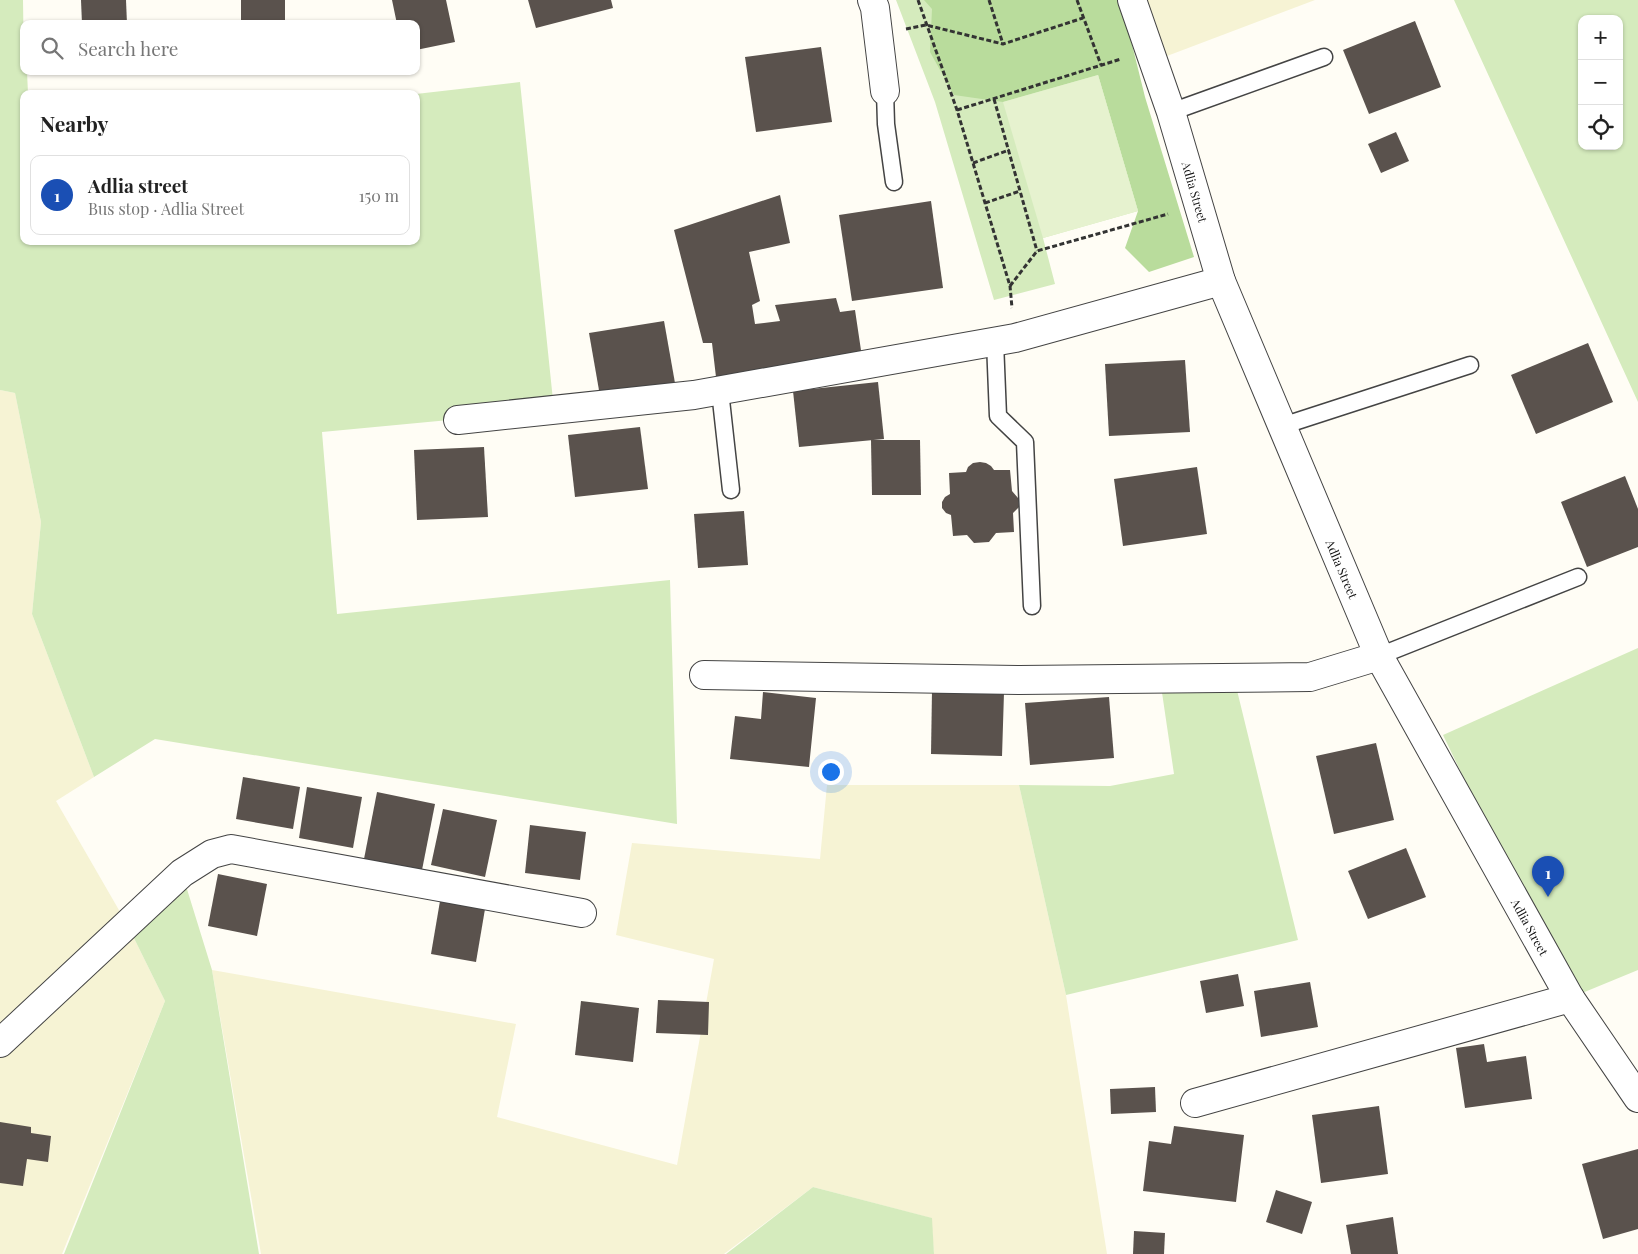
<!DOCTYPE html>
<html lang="en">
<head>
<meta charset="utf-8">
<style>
  body { margin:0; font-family:"Playfair Display",serif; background:#f2f2f2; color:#222 }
  .controls { position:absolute; right:15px; top:15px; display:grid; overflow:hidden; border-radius:10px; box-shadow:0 1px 4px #0004 }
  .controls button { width:45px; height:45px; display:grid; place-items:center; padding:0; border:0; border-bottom:1px solid #e0e0e0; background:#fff; color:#222; font:25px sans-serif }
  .you { position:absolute; left:830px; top:771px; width:18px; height:18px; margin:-12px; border:4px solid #fff; border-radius:50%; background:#1a73e8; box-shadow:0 0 0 8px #1a73e833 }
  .badge { display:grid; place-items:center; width:32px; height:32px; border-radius:50%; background:#0f766e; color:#fff; font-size:16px; font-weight:700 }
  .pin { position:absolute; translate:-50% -41px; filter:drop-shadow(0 1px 2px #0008) }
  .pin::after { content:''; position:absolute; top:26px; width:18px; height:15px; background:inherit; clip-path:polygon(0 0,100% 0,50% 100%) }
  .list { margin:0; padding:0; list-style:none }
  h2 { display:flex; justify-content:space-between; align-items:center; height:65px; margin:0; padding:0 20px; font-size:21px }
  h2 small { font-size:16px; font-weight:400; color:#767676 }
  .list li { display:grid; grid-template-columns:32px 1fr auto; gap:15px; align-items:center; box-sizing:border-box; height:80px; margin:0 10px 10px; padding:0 10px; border:1px solid #e0e0e0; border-radius:10px }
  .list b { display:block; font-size:19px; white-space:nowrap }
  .list p { margin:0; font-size:16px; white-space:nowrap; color:#767676 }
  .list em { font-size:16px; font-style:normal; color:#767676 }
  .icon { flex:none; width:28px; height:28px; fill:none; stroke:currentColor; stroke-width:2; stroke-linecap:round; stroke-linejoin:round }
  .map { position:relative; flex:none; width:1638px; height:1254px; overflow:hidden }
  .search { position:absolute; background:#fff; box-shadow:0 1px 4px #0004; left:20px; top:20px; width:400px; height:55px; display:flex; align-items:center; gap:12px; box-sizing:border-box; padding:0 18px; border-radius:10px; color:#767676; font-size:19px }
  .panel { position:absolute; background:#fff; box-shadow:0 1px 4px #0004; left:20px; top:90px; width:400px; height:155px; border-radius:10px }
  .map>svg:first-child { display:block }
</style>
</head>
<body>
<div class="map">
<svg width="1638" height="1254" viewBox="0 0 1638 1254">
  <rect width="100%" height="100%" fill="#fffdf5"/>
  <g fill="#f6f3d4">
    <path d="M1144 0H1315L1167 56Z"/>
    <path d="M0 390 15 393 41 522 32 614 94 777 56 801 127 924 165 1001 62 1254H0Z"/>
    <path d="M827 785H1019L1066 995 1107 1254H934L931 1218 813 1187 724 1254H261L212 970 516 1024 497 1117 677 1165 714 959 616 935 632 843 820 859Z"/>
  </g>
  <g fill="#d5ebbd" fill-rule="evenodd">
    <path d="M0 0H23L24 71H27L28 94H24V241H416V94L520 82 554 410 322 432 337 614 670 580 677 824 155 739 94 777 32 614 41 522 15 393 0 390Z"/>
    <path d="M896 0H1091L1098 75 1138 211 1043 238 1055 284 994 300 935 102Z"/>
    <path d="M1454 0H1638V402ZM1582 19H1619V146H1582Z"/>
    <path d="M1638 648V970L1570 998 1443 735Z"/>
    <path d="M1234 678 1298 940 1066 995 1019 785 1110 786 1174 774 1160 679Z"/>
    <path d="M182 873 212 970 259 1254H64L165 1001 127 924Z"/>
    <path d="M813 1187 932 1218 934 1254H726Z"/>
  </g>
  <path fill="#b9dc9c" d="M924 0H1121L1145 97 1194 257 1149 272 1125 248 1138 211 1098 75 1003 102 954 95 930 52 932 9Z"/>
  <path fill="#e6f2cf" d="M1098 75 1138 211 1043 238 1003 102Z"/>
  <g fill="#5a524d">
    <path d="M81 0H126L127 24H82Z"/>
    <rect x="241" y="0" width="44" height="24"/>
    <path d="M392 0H446L455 42 416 50V24H397Z"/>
    <path d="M528 0H611L613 8 536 28Z"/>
    <path d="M1415 21 1441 87 1369 114 1343 50Z"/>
    <path d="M821 47 832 122 756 132 745 57Z"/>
    <path d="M1396 132 1409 161 1381 173 1368 144Z"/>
    <path d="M780 195 790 243 749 252 760 301 752 305 755 324 780 321 775 305 836 298 840 312 855 310 862 357 716 377 712 343H703L674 230Z"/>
    <path d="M931 201 943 288 852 301 839 215Z"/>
    <path d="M664 321 675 383 600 396 589 333Z"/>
    <path d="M1588 343 1613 402 1536 434 1511 375Z"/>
    <path d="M1185 360 1190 432 1109 436 1105 364Z"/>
    <path d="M878 382 884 439 799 447 793 391Z"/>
    <path d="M640 427 648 489 575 497 568 435Z"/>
    <path d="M871 440H920L921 495H872Z"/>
    <path d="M484 447 488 517 417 520 414 450Z"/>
    <path d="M980 462 986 463 991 466 994 470H1010L1012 491 1018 498 1019 507 1013 513 1014 532 996 533 989 542 974 543 967 535 953 536 951 515 946 513 942 508V502L945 497 950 494 949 473 966 472 968 467 973 463Z"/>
    <path d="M1197 467 1207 534 1123 546 1114 479Z"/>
    <path d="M1625 476 1638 509V547L1587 567 1561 502Z"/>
    <path d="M744 511 748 565 698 568 694 514Z"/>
    <path d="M932 691 1004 693 1002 756 931 754Z"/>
    <path d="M763 692 816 698 809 767 730 759 735 716 761 719Z"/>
    <path d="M1109 697 1114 758 1030 765 1025 703Z"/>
    <path d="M1376 743 1394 820 1334 834 1316 756Z"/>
    <path d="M243 777 300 787 293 829 236 819Z"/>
    <path d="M307 787 362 797 353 848 299 838Z"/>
    <path d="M377 792 435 804 422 870 364 859Z"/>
    <path d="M443 809 497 820 485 877 431 865Z"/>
    <path d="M530 825 586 832 580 880 525 873Z"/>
    <path d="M1406 848 1426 897 1368 919 1348 871Z"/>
    <path d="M218 874 267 884 257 936 208 926Z"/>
    <path d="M440 901 485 909 476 962 431 954Z"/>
    <path d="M1238 974 1244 1006 1206 1013 1200 981Z"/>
    <path d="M1310 982 1318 1027 1261 1037 1254 991Z"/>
    <path d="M658 1000 709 1002 708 1035 656 1033Z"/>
    <path d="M581 1001 639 1008 633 1062 575 1055Z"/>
    <path d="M1484 1044 1487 1062 1526 1056 1532 1099 1465 1108 1456 1048Z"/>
    <path d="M1155 1087 1156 1112 1111 1114 1110 1089Z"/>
    <path d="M1379 1106 1388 1174 1321 1183 1312 1115Z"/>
    <path d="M0 1122 31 1127V1133L51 1136 48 1162 27 1159 23 1186 0 1183Z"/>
    <path d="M1174 1126 1244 1135 1236 1202 1143 1191 1149 1141 1171 1144Z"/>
    <path d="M1638 1149V1229L1603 1239 1582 1164Z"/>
    <path d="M1276 1190 1312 1202 1302 1234 1266 1222Z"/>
    <path d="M1393 1217 1398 1254H1351L1346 1225Z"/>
    <path d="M1134 1231 1165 1233 1164 1254H1133Z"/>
  </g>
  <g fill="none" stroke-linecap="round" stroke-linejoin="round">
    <defs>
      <g id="service">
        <path d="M885 91 886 124 894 182"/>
        <path d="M1171 112 1324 57"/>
        <path d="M995 342 998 416 1025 442 1032 606"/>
        <path d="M720 391 731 490"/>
        <path d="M1282 426 1470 365"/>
        <path d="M1379 656 1578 577"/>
      </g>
      <g id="minor">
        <path d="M872 0 875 8 885 91"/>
        <path d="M1132 0 1171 112 1221 281 1379 656 1570 998 1638 1098"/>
        <path d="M458 420 694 395 1015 338 1221 281"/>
        <path d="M704 675 1019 680 1310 677 1379 656"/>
        <path d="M0 1043 182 873 212 854 231 849 582 913"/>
        <path d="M1195 1103 1570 998"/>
      </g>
    </defs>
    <use href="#service" stroke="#444" stroke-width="19"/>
    <use href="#minor" stroke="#444" stroke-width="30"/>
    <g stroke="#333" stroke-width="3" stroke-dasharray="5 2.5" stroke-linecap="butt">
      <path d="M918 0 957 110 973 163 1010 286 1012 308"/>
      <path d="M989 0 1003 44"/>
      <path d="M1077 0 1101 65"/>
      <path d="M906 29 926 25 1003 44 1083 18"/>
      <path d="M994 99 1037 251"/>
      <path d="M957 110 1121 59"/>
      <path d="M973 163 1009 150"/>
      <path d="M985 203 1020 191"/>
      <path d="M1010 286 1037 251 1168 214"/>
    </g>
    <use href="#service" stroke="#fff" stroke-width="16"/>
    <use href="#minor" stroke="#fff" stroke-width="28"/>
  </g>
  <g text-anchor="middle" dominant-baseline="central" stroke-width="5" stroke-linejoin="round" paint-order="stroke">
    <g font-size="12" fill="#111" stroke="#fff">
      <text transform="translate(1195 192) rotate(74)">Adlia Street</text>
      <text transform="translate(1342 569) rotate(67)">Adlia Street</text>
      <text transform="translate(1530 927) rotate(61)">Adlia Street</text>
    </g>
  </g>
</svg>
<div class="controls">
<button>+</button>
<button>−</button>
<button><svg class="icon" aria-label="locate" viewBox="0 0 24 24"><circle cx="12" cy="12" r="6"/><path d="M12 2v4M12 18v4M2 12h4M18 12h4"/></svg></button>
</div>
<div class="you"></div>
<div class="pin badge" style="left:1548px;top:897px;background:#1a4fb4">1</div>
<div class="search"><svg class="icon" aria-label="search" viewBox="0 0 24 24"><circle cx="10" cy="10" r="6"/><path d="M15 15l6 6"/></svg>Search here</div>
<section class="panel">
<h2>Nearby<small></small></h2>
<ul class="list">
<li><span class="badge" style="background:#1a4fb4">1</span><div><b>Adlia street</b><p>Bus stop · Adlia Street</p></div><em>150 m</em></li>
</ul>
</section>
</div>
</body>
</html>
